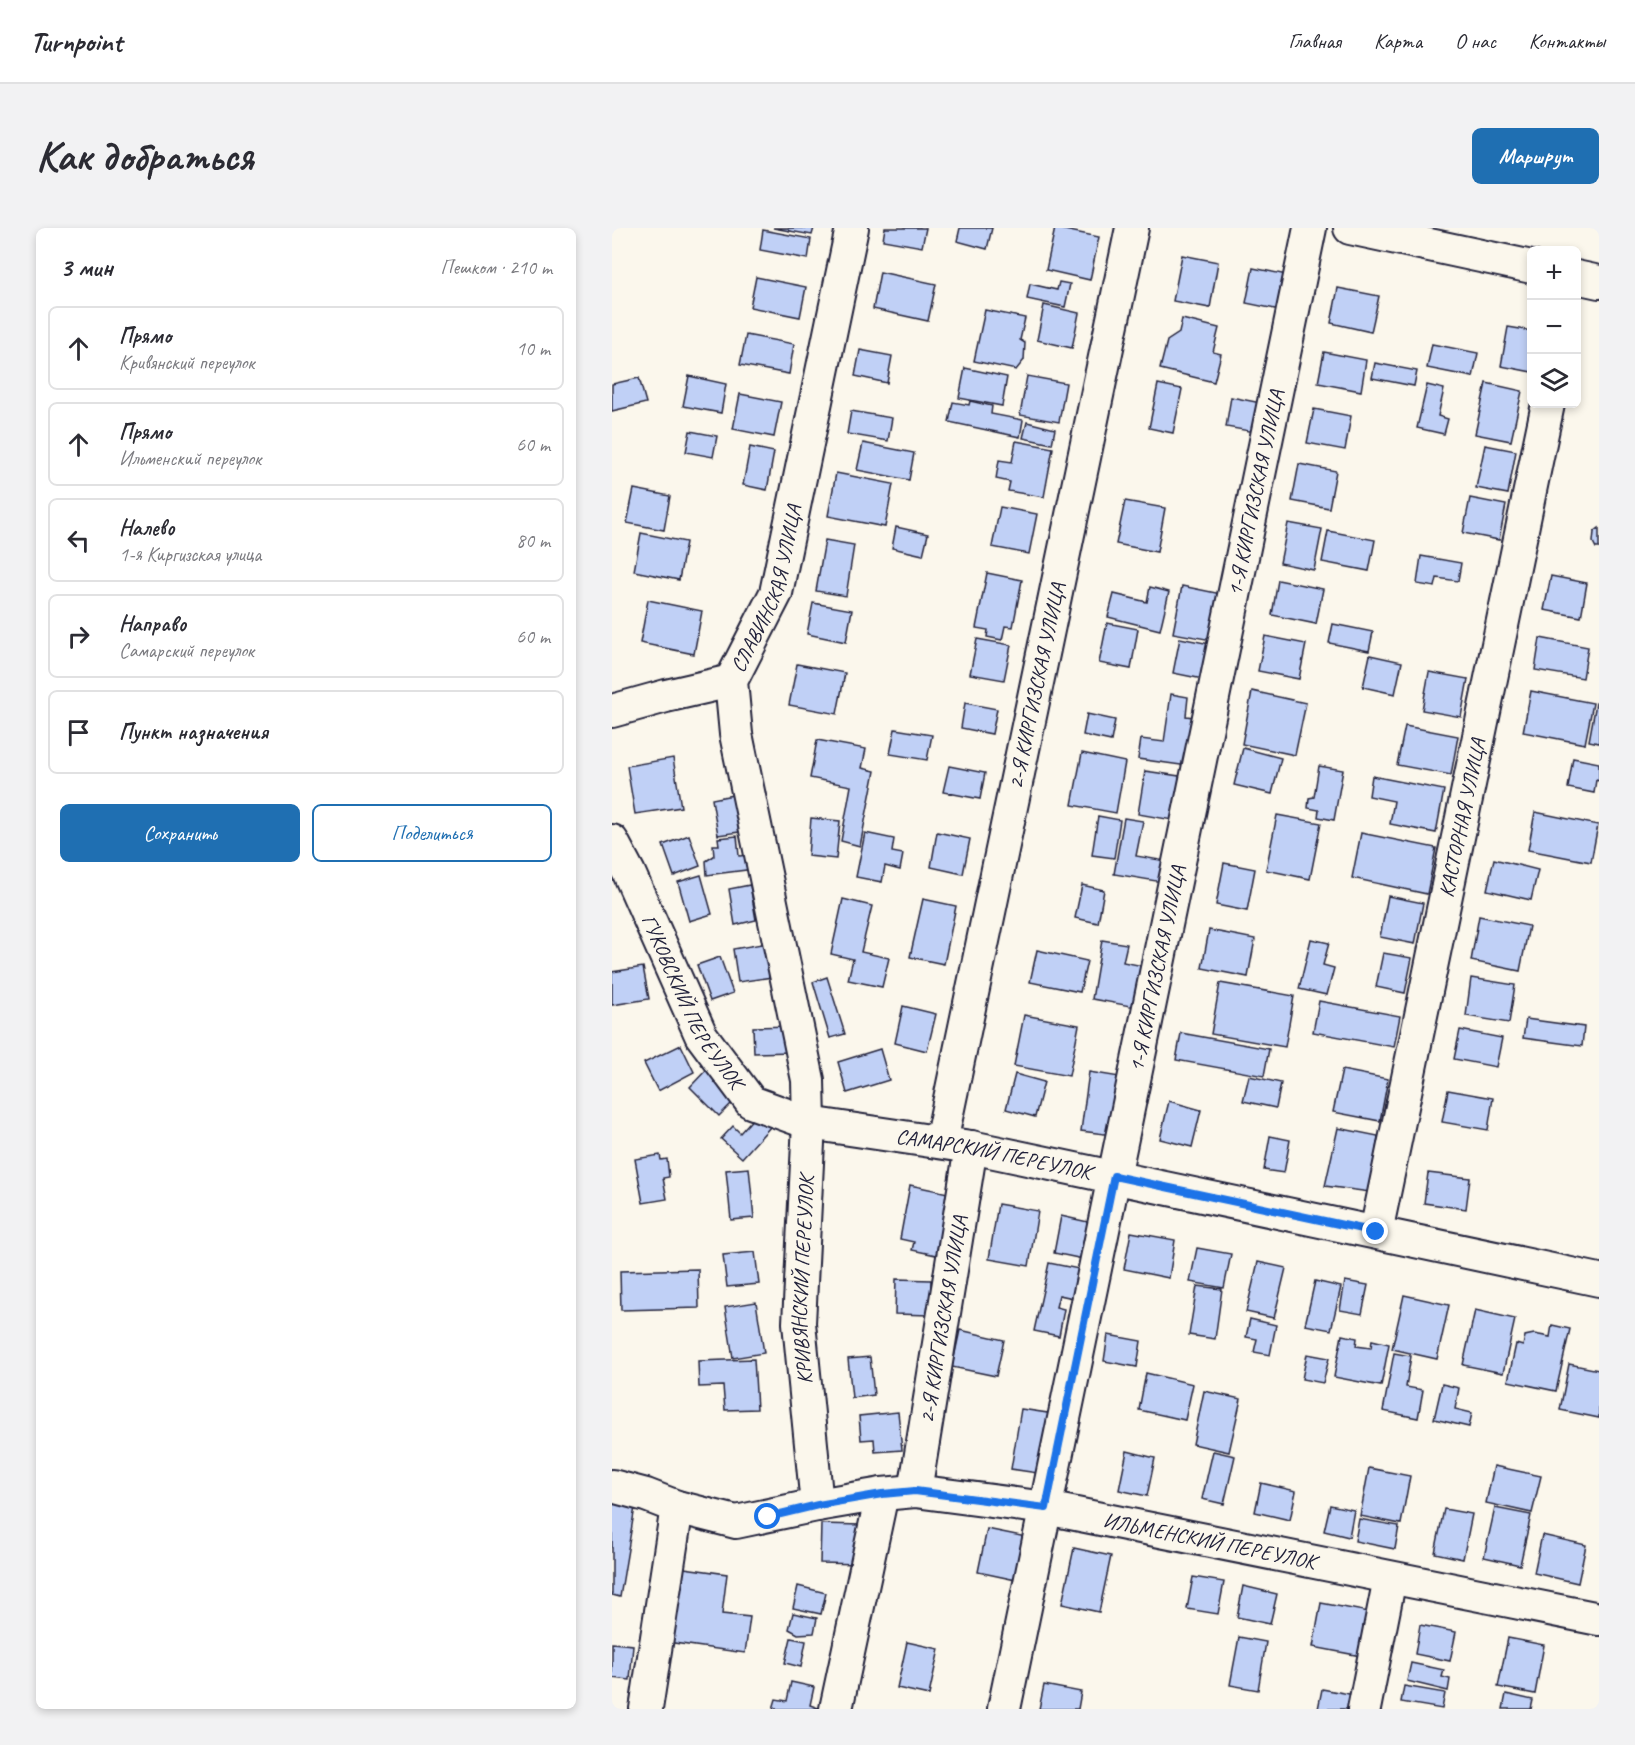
<!DOCTYPE html>
<html lang="ru">
<head>
<meta charset="utf-8">
<style>
  body { margin:0; font-family:Caveat,sans-serif; background:#f2f2f3; color:#2b2b33 }
  .controls { position:absolute; right:18px; top:18px; display:grid; overflow:hidden; border-radius:9px; box-shadow:0 3px 9px #0003 }
  .controls button { width:54px; height:54px; display:grid; place-items:center; padding:0; border:0; border-bottom:2px solid #e1e1e2; background:#fff; color:#2b2b33; font:30px sans-serif }
  .stop { position:absolute; width:18px; height:18px; margin:-14px; border:4px solid #1a73e8; border-radius:50%; background:#fff }
  .stop.end { background:#1a73e8; border-color:#fff; box-shadow:0 2px 6px #0008 }
  .list { margin:0; padding:0; list-style:none }
  h2 { display:flex; justify-content:space-between; align-items:center; height:78px; margin:0; padding:0 24px; font-size:26px }
  h2 small { font-size:20px; font-weight:400; color:#7c7c81 }
  .list li { display:grid; grid-template-columns:39px 1fr auto; gap:18px; align-items:center; box-sizing:border-box; height:84px; margin:0 12px 12px; padding:0 12px; border:2px solid #e1e1e2; border-radius:9px }
  .list b { display:block; font-size:22px; white-space:nowrap }
  .list p { margin:0; font-size:20px; white-space:nowrap; color:#7c7c81 }
  .list em { font-size:20px; font-style:normal; color:#7c7c81 }
  .actions { display:flex; gap:12px; padding:18px 24px }
  .actions a { flex:1; padding:14px 0; border:2px solid #1f6fb2; border-radius:9px; text-align:center; font-size:21px; color:#1f6fb2 }
  .actions .main { background:#1f6fb2; color:#fff }
  .icon { flex:none; width:33px; height:33px; fill:none; stroke:currentColor; stroke-width:2; stroke-linecap:round; stroke-linejoin:round }
  .map { position:relative; flex:none; width:987px; height:1481px; overflow:hidden; border-radius:9px }
  header { display:flex; align-items:center; gap:36px; box-sizing:border-box; height:84px; padding:0 30px; background:#fff; border-bottom:2px solid #e1e1e2 }
  header strong { font-size:28px }
  nav { display:flex; gap:33px; margin-inline-start:auto; font-size:21px }
  .intro { display:flex; align-items:center; justify-content:space-between; box-sizing:border-box; height:144px; padding:0 36px }
  h1 { margin:0; font-size:42px }
  .button { padding:15px 27px; border-radius:9px; background:#1f6fb2; color:#fff; font-size:21px; font-weight:700 }
  main { display:flex; gap:36px; padding:0 36px }
  aside { flex:1; background:#fff; border-radius:9px; box-shadow:0 3px 9px #0003 }
  .map>svg:first-child { display:block }
</style>
</head>
<body>
<header>
<strong>Turnpoint</strong>
<nav><a>Главная</a><a>Карта</a><a>О нас</a><a>Контакты</a></nav>
</header>
<div class="intro"><h1>Как добраться</h1><a class="button">Маршрут</a></div>
<main>
<aside>
<h2>3 мин<small>Пешком · 210 m</small></h2>
<ul class="list">
<li><svg class="icon" aria-label="ahead" viewBox="0 0 24 24"><path d="M12 20V5M6 11l6-6 6 6"/></svg><div><b>Прямо</b><p>Кривянский переулок</p></div><em>10 m</em></li>
<li><svg class="icon" aria-label="ahead" viewBox="0 0 24 24"><path d="M12 20V5M6 11l6-6 6 6"/></svg><div><b>Прямо</b><p>Ильменский переулок</p></div><em>60 m</em></li>
<li><svg class="icon" aria-label="left" viewBox="0 0 24 24"><path d="M17 20v-9H6M10 6l-5 5 5 5"/></svg><div><b>Налево</b><p>1-я Киргизская улица</p></div><em>80 m</em></li>
<li><svg class="icon" aria-label="right" viewBox="0 0 24 24"><path d="M7 20v-9h11M14 6l5 5-5 5"/></svg><div><b>Направо</b><p>Самарский переулок</p></div><em>60 m</em></li>
<li><svg class="icon" aria-label="arrive" viewBox="0 0 24 24"><path d="M6 21V4h12l-3 4 3 4H6"/></svg><div><b>Пункт назначения</b></div></li>
</ul>
<div class="actions"><a class="main">Сохранить</a><a>Поделиться</a></div>
</aside>
<div class="map">
<svg width="987" height="1481" viewBox="0 0 987 1481">
  <rect width="100%" height="100%" fill="#fbf7ec"/>
  <filter id="ink" filterUnits="userSpaceOnUse"><feTurbulence type="fractalNoise" baseFrequency=".0167" numOctaves="2"/><feDisplacementMap in="SourceGraphic" scale="12" xChannelSelector="R" yChannelSelector="G"/><feConvolveMatrix kernelMatrix="1 2 1 2 8 2 1 2 1" color-interpolation-filters="sRGB"/></filter>
  <g filter="url(#ink)">
    <g fill="#c0d0f6" stroke="#22223b" stroke-width="1.5">
      <path d="M161 0H202L200 7Z"/>
      <path d="M273 0H314L310 19 271 12Z"/>
      <path d="M348 0H380L375 21 345 13Z"/>
      <path d="M443 0 487 9 478 52 434 42Z"/>
      <path d="M151 2 199 11 196 31 148 22Z"/>
      <path d="M570 27 606 34 598 80 561 73Z"/>
      <path d="M641 40 675 47 668 82 634 75Z"/>
      <path d="M268 44 324 56 316 93 261 81Z"/>
      <path d="M144 49 194 59 188 89 138 79Z"/>
      <path d="M447 54 458 56 453 79 415 71 418 56 445 62Z"/>
      <path d="M726 60 767 68 759 104 719 95Z"/>
      <path d="M432 77 467 85 460 120 425 112Z"/>
      <path d="M373 82 413 90 408 112 413 115 412 132 404 142 362 133Z"/>
      <path d="M570 91 607 100 601 124 609 126 602 154 548 141 555 113 567 105Z"/>
      <path d="M896 99 920 103V144L889 138Z"/>
      <path d="M134 107 182 116 177 146 128 137Z"/>
      <path d="M820 116 866 125 861 149 815 140Z"/>
      <path d="M248 122 280 128 275 155 243 148Z"/>
      <path d="M712 124 754 132 749 163 706 155Z"/>
      <path d="M763 135 805 143 802 158 760 150Z"/>
      <path d="M353 140 395 149 390 178 347 170Z"/>
      <path d="M77 148 114 156 109 185 71 178Z"/>
      <path d="M415 148 454 155 447 194 408 187Z"/>
      <path d="M27 150 34 175 0 183V156Z"/>
      <path d="M874 155 910 163 899 213 863 206Z"/>
      <path d="M546 156 570 161 561 205 537 200Z"/>
      <path d="M815 157 832 161 826 188 836 191 832 206 805 200Z"/>
      <path d="M128 166 169 174 162 209 121 201Z"/>
      <path d="M619 169 649 175 643 204 614 199Z"/>
      <path d="M358 173 380 178 379 186 411 192 408 209 337 194 341 174 357 177Z"/>
      <path d="M702 181 739 188 733 222 695 215Z"/>
      <path d="M239 183 280 190 276 213 235 206Z"/>
      <path d="M415 194 443 201 440 216 411 210Z"/>
      <path d="M78 203 105 208 101 229 74 224Z"/>
      <path d="M404 213 441 220 432 269 396 263 398 254 384 251 387 232 400 234Z"/>
      <path d="M251 215 302 225 297 252 245 242Z"/>
      <path d="M873 217 904 223 896 266 864 260Z"/>
      <path d="M138 219 162 224 155 262 131 257Z"/>
      <path d="M687 236 724 243 717 280 680 273Z"/>
      <path d="M224 245 281 256 273 299 216 288Z"/>
      <path d="M22 261 58 268 52 302 15 295Z"/>
      <path d="M858 270 894 277 887 312 851 305Z"/>
      <path d="M513 273 553 280 545 324 504 316Z"/>
      <path d="M388 279 425 286 417 326 380 319Z"/>
      <path d="M676 295 710 301 702 342 668 335Z"/>
      <path d="M284 299 316 306 311 327 280 320Z"/>
      <path d="M987 300V320H984L981 314 982 304Z"/>
      <path d="M716 303 763 312 757 343 710 334Z"/>
      <path d="M29 305 74 314 67 352 22 343Z"/>
      <path d="M213 312 242 317 234 368 204 363Z"/>
      <path d="M809 328 849 335 846 353 825 350 823 359 805 356Z"/>
      <path d="M375 345 410 352 401 399 393 398 390 412 375 409 376 402 364 400Z"/>
      <path d="M939 348 975 355 969 389 932 382Z"/>
      <path d="M666 352 711 361 704 396 660 387Z"/>
      <path d="M570 358 614 367 605 413 561 405Z"/>
      <path d="M538 359 557 364 548 402 496 389 502 366 535 374Z"/>
      <path d="M36 372 90 383 82 426 28 415Z"/>
      <path d="M201 375 240 382 234 414 195 406Z"/>
      <path d="M495 395 526 401 519 441 487 435Z"/>
      <path d="M721 396 761 404 757 423 717 415Z"/>
      <path d="M653 408 694 416 687 451 646 443Z"/>
      <path d="M568 410 603 417 596 452 561 445Z"/>
      <path d="M928 410 976 419 971 450 923 442Z"/>
      <path d="M365 411 399 417 392 452 358 446Z"/>
      <path d="M758 427 790 434 783 466 751 459Z"/>
      <path d="M185 436 233 445 225 486 177 477Z"/>
      <path d="M817 444 856 451 849 489 810 482Z"/>
      <path d="M640 463 694 475 683 527 630 516Z"/>
      <path d="M919 463 981 475 973 516 911 504Z"/>
      <path d="M559 466 576 469 574 488 590 490 583 539 526 531 529 511 552 514Z"/>
      <path d="M353 475 385 481 380 506 349 500Z"/>
      <path d="M984 475H987V515L977 513Z"/>
      <path d="M475 486 503 492 499 513 471 507Z"/>
      <path d="M793 498 846 508 839 547 785 537Z"/>
      <path d="M283 501 320 507 315 532 278 526Z"/>
      <path d="M205 512 254 521 250 540 263 543 248 618 229 613 239 558 198 550Z"/>
      <path d="M631 520 669 530 660 566 622 557Z"/>
      <path d="M470 525 513 534 504 585 460 577Z"/>
      <path d="M61 530 69 579 23 586 15 538Z"/>
      <path d="M961 530 987 535V553L984 552 982 565 956 560Z"/>
      <path d="M337 538 373 545 368 571 331 564Z"/>
      <path d="M707 538 731 542 722 592 706 589 707 582 696 580 697 570 702 569Z"/>
      <path d="M533 543 574 549 566 593 526 586Z"/>
      <path d="M760 548 832 562 824 605 778 596 782 573 757 568Z"/>
      <path d="M121 567 127 604 106 607 100 571Z"/>
      <path d="M923 584 986 597 979 634 916 622Z"/>
      <path d="M665 587 709 595 698 651 654 642Z"/>
      <path d="M486 588 508 592 502 630 480 627Z"/>
      <path d="M199 590 228 593 224 631 196 628Z"/>
      <path d="M512 590 531 593 524 628 554 633 550 654 502 646Z"/>
      <path d="M325 604 358 611 351 646 319 639Z"/>
      <path d="M253 605 282 611 280 624 291 626 288 642 273 638 270 654 244 649Z"/>
      <path d="M749 605 824 620 815 666 740 650Z"/>
      <path d="M77 607 88 638 62 648 51 617Z"/>
      <path d="M125 608 127 628 140 627 142 641 95 647 94 633 102 628 101 617H107L106 610Z"/>
      <path d="M882 631 926 642 919 672 875 662Z"/>
      <path d="M612 635 643 641 635 683 604 677Z"/>
      <path d="M89 647 100 686 77 693 66 654Z"/>
      <path d="M138 657 144 692 123 697 117 661Z"/>
      <path d="M470 657 492 662 486 695 463 690Z"/>
      <path d="M776 668 811 675 803 716 768 709Z"/>
      <path d="M231 671 260 678 249 724 277 730 270 759 236 752 241 731 219 726Z"/>
      <path d="M311 671 344 678 332 736 298 729Z"/>
      <path d="M867 688 917 698 908 743 859 733Z"/>
      <path d="M597 702 643 711 636 749 590 740Z"/>
      <path d="M699 711 717 715 711 737 722 740 715 767 687 761Z"/>
      <path d="M490 712 515 716 511 734 536 739 529 780 480 771Z"/>
      <path d="M155 715 160 749 126 754 121 721Z"/>
      <path d="M425 722 475 733 468 764 418 754Z"/>
      <path d="M771 725 800 730 793 765 764 759Z"/>
      <path d="M108 729 121 765 98 773 85 737Z"/>
      <path d="M31 739 37 771 0 777V744Z"/>
      <path d="M215 749 233 806 218 810 201 754Z"/>
      <path d="M859 750 903 757 897 795 854 788Z"/>
      <path d="M608 755 682 768 673 819 599 806Z"/>
      <path d="M707 773 788 788 782 819 701 804Z"/>
      <path d="M291 778 324 786 315 823 283 815Z"/>
      <path d="M412 787 467 797 457 848 402 838Z"/>
      <path d="M914 791 972 799 970 818 911 810Z"/>
      <path d="M179 798 180 824 142 825 141 799Z"/>
      <path d="M848 802 890 810 884 839 842 831Z"/>
      <path d="M569 805 657 821 652 848 564 832Z"/>
      <path d="M69 817 82 844 46 863 32 835Z"/>
      <path d="M268 821 277 852 235 865 226 834Z"/>
      <path d="M96 840 125 870 107 888 78 859Z"/>
      <path d="M730 842 776 851 768 893 721 884Z"/>
      <path d="M477 844 508 849 500 907 469 903Z"/>
      <path d="M403 846 432 854 423 889 394 881Z"/>
      <path d="M637 848 669 855 664 880 631 873Z"/>
      <path d="M836 862 881 870 876 902 830 894Z"/>
      <path d="M557 873 589 882 580 919 548 911Z"/>
      <path d="M145 886 159 898 130 930 109 911 121 898 128 905Z"/>
      <path d="M726 900 766 908 758 964 713 958Z"/>
      <path d="M658 908 678 912 672 945 652 942Z"/>
      <path d="M48 927 49 932 55 931 57 949 51 950 55 971 31 975 23 931Z"/>
      <path d="M137 940 142 990 119 992 114 942Z"/>
      <path d="M816 945 858 950 854 981 812 975Z"/>
      <path d="M298 957 336 965 324 1027 300 1022 302 1014 288 1011Z"/>
      <path d="M386 976 426 983 417 1038 377 1031Z"/>
      <path d="M449 988 485 996 476 1032 442 1025Z"/>
      <path d="M519 1004 563 1012 557 1050 512 1041Z"/>
      <path d="M585 1020 619 1026 612 1060 578 1054Z"/>
      <path d="M143 1024 147 1056 115 1059 111 1027Z"/>
      <path d="M646 1034 674 1040 662 1090 634 1084Z"/>
      <path d="M437 1035 472 1042 466 1071 447 1067 444 1079 452 1081 447 1108 422 1103Z"/>
      <path d="M86 1041 87 1080 9 1082 8 1043Z"/>
      <path d="M284 1051 319 1052 318 1087 283 1086Z"/>
      <path d="M703 1053 729 1059 719 1102 693 1097Z"/>
      <path d="M733 1053 756 1057 750 1086 728 1082Z"/>
      <path d="M585 1058 610 1061 603 1111 577 1107Z"/>
      <path d="M792 1067 837 1077 825 1131 780 1121Z"/>
      <path d="M144 1074 152 1125 121 1130 113 1079Z"/>
      <path d="M863 1082 903 1091 891 1145 851 1137Z"/>
      <path d="M638 1091 664 1097 658 1127 642 1124 645 1111 634 1109Z"/>
      <path d="M940 1097 958 1101 944 1163 896 1153 904 1116 911 1118 913 1108 922 1106 938 1109Z"/>
      <path d="M348 1102 392 1112 384 1148 340 1139Z"/>
      <path d="M496 1107 529 1113 525 1139 492 1133Z"/>
      <path d="M730 1107 745 1110 744 1118 759 1120 760 1112 777 1116 769 1158 722 1149Z"/>
      <path d="M782 1125 799 1128 794 1159 811 1162 806 1190 771 1183Z"/>
      <path d="M695 1126 717 1130 711 1155 690 1151Z"/>
      <path d="M258 1129 262 1167 240 1170 236 1131Z"/>
      <path d="M142 1131 145 1181 113 1182 111 1158 87 1159 86 1133Z"/>
      <path d="M957 1136 987 1142V1190L948 1182Z"/>
      <path d="M534 1145 581 1156 573 1192 527 1182Z"/>
      <path d="M830 1156 847 1160 843 1181 860 1185 857 1199 822 1191Z"/>
      <path d="M592 1163 629 1171 617 1224 581 1216Z"/>
      <path d="M409 1181 442 1186 432 1246 399 1241Z"/>
      <path d="M286 1184 290 1222 263 1224 262 1211 249 1212 247 1188Z"/>
      <path d="M515 1223 543 1230 535 1268 507 1262Z"/>
      <path d="M601 1223 623 1228 612 1276 590 1271Z"/>
      <path d="M882 1238 929 1248 920 1285 874 1275Z"/>
      <path d="M757 1240 798 1248 789 1296 748 1288Z"/>
      <path d="M649 1255 684 1263 678 1292 643 1284Z"/>
      <path d="M0 1269 24 1273 8 1369 0 1367Z"/>
      <path d="M718 1277 742 1282 737 1309 712 1303Z"/>
      <path d="M883 1280 919 1287 908 1337 872 1329Z"/>
      <path d="M832 1281 860 1286 851 1331 823 1325Z"/>
      <path d="M747 1291 787 1298 783 1321 743 1313Z"/>
      <path d="M209 1296 249 1297 248 1336 208 1335Z"/>
      <path d="M375 1301 414 1309 404 1352 366 1344Z"/>
      <path d="M930 1307 974 1317 966 1355 922 1345Z"/>
      <path d="M462 1320 499 1328 487 1384 450 1376Z"/>
      <path d="M65 1339 115 1346 110 1386 138 1389 133 1425 55 1414Z"/>
      <path d="M581 1349 612 1354 606 1386 575 1381Z"/>
      <path d="M186 1358 214 1365 209 1386 181 1380Z"/>
      <path d="M631 1358 665 1366 658 1396 625 1389Z"/>
      <path d="M709 1375 757 1384 749 1428 701 1419Z"/>
      <path d="M181 1385 205 1390 202 1405 186 1406 177 1401Z"/>
      <path d="M808 1397 844 1404 838 1433 803 1426Z"/>
      <path d="M627 1409 654 1414 646 1462 618 1457Z"/>
      <path d="M179 1410 194 1413 189 1439 173 1435Z"/>
      <path d="M896 1410 932 1417 923 1466 886 1459Z"/>
      <path d="M295 1414 327 1421 317 1467 285 1460Z"/>
      <path d="M0 1415 21 1417 18 1452 0 1450Z"/>
      <path d="M799 1435 832 1442 830 1449 838 1451 836 1463 795 1453Z"/>
      <path d="M179 1454 202 1459 198 1477 209 1481H161L164 1471 175 1473Z"/>
      <path d="M432 1457 469 1464 466 1481H427Z"/>
      <path d="M792 1458 833 1465 830 1481 789 1474Z"/>
      <path d="M710 1461 743 1467 741 1481H706Z"/>
      <path d="M894 1466 921 1472 919 1481H891Z"/>
    </g>
    <g fill="none" stroke-linecap="round" stroke-linejoin="round">
      <defs>
        <g id="street">
          <path d="M738 0 920 39"/>
          <path d="M964 49 987 54"/>
          <path d="M0 483 54 468 119 453"/>
          <path id="s1" d="M0 613 17 645 89 807 139 874 197 895 359 919 987 1052"/>
          <path id="s2" d="M329 914 520 0"/>
          <path id="s3" d="M764 1004 936 176"/>
          <path id="s4" d="M0 1258 34 1267 65 1279 124 1294 205 1277 270 1266 303 1263 434 1280 987 1391"/>
          <path id="s5" d="M303 1263 359 919"/>
          <path id="s6" d="M205 1277 187 1095 197 895 196 852 124 506 119 453 164 365 240 0"/>
          <path d="M34 1481 65 1279"/>
          <path d="M224 1481 270 1266"/>
          <path id="s7" d="M392 1481 698 0"/>
          <path d="M752 1481 778 1350"/>
        </g>
      </defs>
      <use href="#street" stroke="#22223b" stroke-width="36"/>
      <use href="#street" stroke="#fbf7ec" stroke-width="32"/>
    </g>
  </g>
  <g fill="none" stroke-linecap="round" stroke-linejoin="round" filter="url(#ink)">
    <path stroke="#1a73e8" stroke-width="8" d="M156 1289 206 1277 270 1266 303 1263 434 1280 502 948 764 1004"/>
  </g>
  <g text-anchor="middle" dominant-baseline="central" stroke-width="6" stroke-linejoin="round" paint-order="stroke">
    <g font-size="21" fill="#22223b" stroke="#fbf7ec">
      <text stroke="none"><textPath href="#s7" startOffset="1242">1-Я КИРГИЗСКАЯ УЛИЦА</textPath></text>
      <text stroke="none"><textPath href="#s6" startOffset="933">СЛАВИНСКАЯ УЛИЦА</textPath></text>
      <text stroke="none"><textPath href="#s2" startOffset="466">2-Я КИРГИЗСКАЯ УЛИЦА</textPath></text>
      <text stroke="none"><textPath href="#s3" startOffset="423">КАСТОРНАЯ УЛИЦА</textPath></text>
      <text stroke="none"><textPath href="#s7" startOffset="756">1-Я КИРГИЗСКАЯ УЛИЦА</textPath></text>
      <text stroke="none"><textPath href="#s1" startOffset="180">ГУКОВСКИЙ ПЕРЕУЛОК</textPath></text>
      <text stroke="none"><textPath href="#s1" startOffset="546">САМАРСКИЙ ПЕРЕУЛОК</textPath></text>
      <text stroke="none"><textPath href="#s6" startOffset="226">КРИВЯНСКИЙ ПЕРЕУЛОК</textPath></text>
      <text stroke="none"><textPath href="#s5" startOffset="174">2-Я КИРГИЗСКАЯ УЛИЦА</textPath></text>
      <text stroke="none"><textPath href="#s4" startOffset="610">ИЛЬМЕНСКИЙ ПЕРЕУЛОК</textPath></text>
    </g>
  </g>
</svg>
<div class="controls">
<button>+</button>
<button>−</button>
<button><svg class="icon" aria-label="layers" viewBox="0 0 24 24"><path d="M12 4l9 5-9 5-9-5zM3 14l9 5 9-5"/></svg></button>
</div>
<div class="stop" style="left:156px;top:1289px"></div>
<div class="stop end" style="left:764px;top:1004px"></div>
</div>
</main>
</body>
</html>
